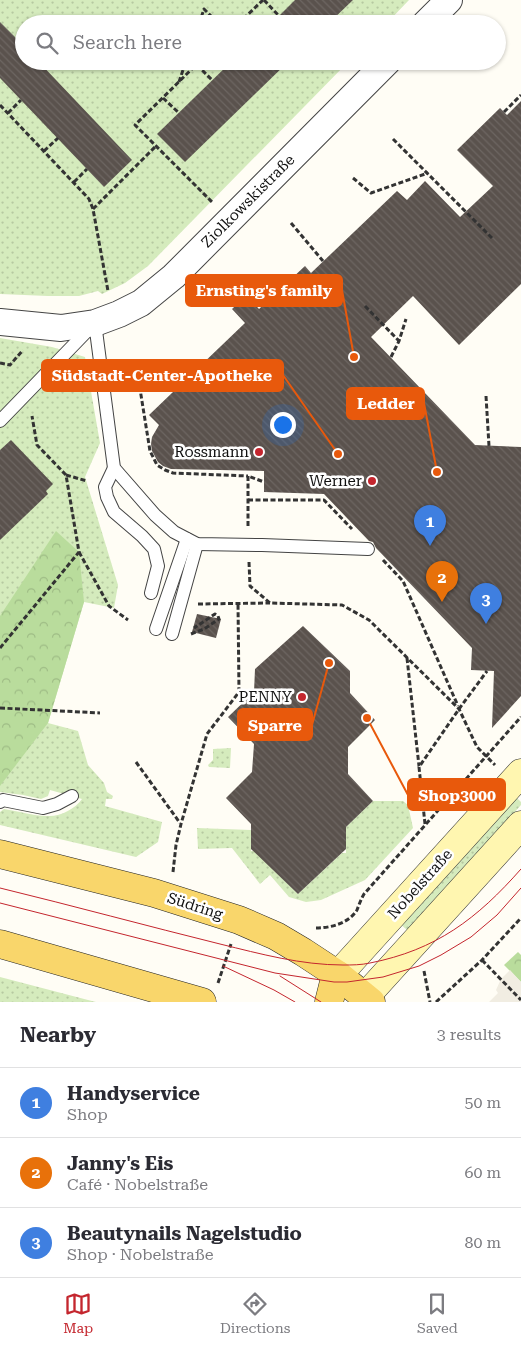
<!DOCTYPE html>
<html lang="en">
<head>
<meta charset="utf-8">
<style>
  body { margin:0; font-family:"Roboto Serif",serif; background:#f7f7f7; color:#2b2b33 }
  .you { position:absolute; left:282px; top:424px; width:18px; height:18px; margin:-12px; border:4px solid #fff; border-radius:50%; background:#1a73e8; box-shadow:0 0 0 8px #1a73e833 }
  .badge { display:grid; place-items:center; width:32px; height:32px; border-radius:50%; background:#c4262e; color:#fff; font-size:16px; font-weight:700 }
  .pin { position:absolute; translate:-50% -41px; filter:drop-shadow(0 1px 2px #0008) }
  .pin::after { content:''; position:absolute; top:26px; width:18px; height:15px; background:inherit; clip-path:polygon(0 0,100% 0,50% 100%) }
  .list { margin:0; padding:0; list-style:none }
  h2 { display:flex; justify-content:space-between; align-items:center; height:65px; margin:0; padding:0 20px; font-size:21px }
  h2 small { font-size:16px; font-weight:400; color:#7c7c81 }
  .list li { display:grid; grid-template-columns:32px 1fr auto; gap:15px; align-items:center; box-sizing:border-box; height:70px; padding:0 20px; border-top:1px solid #e1e1e2 }
  .list b { display:block; font-size:19px; white-space:nowrap }
  .list p { margin:0; font-size:16px; white-space:nowrap; color:#7c7c81 }
  .list em { font-size:16px; font-style:normal; color:#7c7c81 }
  .icon { flex:none; width:28px; height:28px; fill:none; stroke:currentColor; stroke-width:2; stroke-linecap:round; stroke-linejoin:round }
  .map { position:relative; flex:none; width:521px; height:1002px; overflow:hidden }
  .search { position:absolute; background:#fff; box-shadow:0 1px 4px #0004; left:15px; right:15px; top:15px; height:55px; display:flex; align-items:center; gap:12px; box-sizing:border-box; padding:0 18px; border-radius:28px; color:#7c7c81; font-size:19px }
  .sheet { height:275px; background:#fff }
  nav { display:flex; justify-content:space-around; align-items:center; box-sizing:border-box; height:70px; border-top:1px solid #e1e1e2; background:#fff; font-size:14px; color:#7c7c81 }
  nav a { display:grid; justify-items:center; gap:2px }
  nav .on { color:#c4262e }
  .map>svg:first-child { display:block }
</style>
</head>
<body>
<div class="map">
<svg width="521" height="1002" viewBox="0 0 521 1002">
  <defs>
    <pattern id="grass-dots" width="8" height="8" patternUnits="userSpaceOnUse" patternTransform="scale(1.25)"><rect width="8" height="8" fill="#d5ebbd"/><path d="M2 2h.1M6 6h.1" fill="none" stroke="#b6c8a1" stroke-width="1.8" stroke-linecap="round"/></pattern>
    <pattern id="forest-crowns" width="20" height="18" patternUnits="userSpaceOnUse" patternTransform="scale(1.25)"><rect width="20" height="18" fill="#b9dc9c"/><path d="M2 6a3 3 0 1 1 6 0M12 15a3 3 0 1 1 6 0" fill="none" stroke="#9ebc85"/></pattern>
    <pattern id="building-back-hatch" width="6" height="6" patternUnits="userSpaceOnUse" patternTransform="scale(1.25)"><rect width="6" height="6" fill="#5a524d"/><path d="M-1 5l2 2M0 0l6 6M5-1l2 2" fill="none" stroke="#6d6662"/></pattern>
  </defs>
  <rect width="100%" height="100%" fill="#fffdf5"/>
  <g fill="url(#grass-dots)">
    <path d="M0 0H409L386 24H24V61H349L148 266 125 283 102 294 98 291 79 296H48L0 294Z"/>
    <path d="M0 338 52 347 85 357 100 443 85 477 118 585 114 608 84 602 48 723 78 731 88 765 104 783 107 792 113 796 112 799H106L105 806 162 822 158 842 136 857 0 825V812L4 809C18 811 33 816 47 816 60 817 75 809 82 799L50 790 48 796 41 799 23 795 0 792Z"/>
    <path d="M231 748 230 768 209 767 208 765 213 760V749Z"/>
    <path d="M514 795 521 802V805L407 930 399 923Z"/>
    <path d="M373 801H403L408 805 413 828 365 880 321 900 306 902 289 897 270 875 260 884 232 848 198 849 197 828 251 830V851H254L298 894 342 853H346V827Z"/>
    <path d="M0 977 88 1000 96 1002H0Z"/>
  </g>
  <g fill="url(#forest-crowns)">
    <path d="M56 531 79 552 84 602 48 723 0 786V616Z"/>
    <path d="M518 952 521 955V982L504 965Z"/>
  </g>
  <path fill="#f1ede2" d="M510 970 521 982V1002H489L498 993 496 990 501 979Z"/>
  <g fill="url(#building-back-hatch)">
    <path d="M295 0H353L328 24H271Z"/>
    <path d="M0 22 24 46V61H38L132 160 104 187 0 78Z"/>
    <path d="M232 61H289L185 162 157 134Z"/>
    <path d="M521 101V284L459 345 413 296 371 337 475 445 521 447V696L492 728 494 671 471 670 472 648 376 548 373 542 369 541 324 494 264 492V471L171 469 163 466 158 462 152 451 151 444 152 437 159 425 149 415 245 323 232 309 246 295 259 309 305 266 311 273 397 191 407 200 425 181 460 217 493 186 457 150 500 108 507 115Z"/>
    <path d="M11 440 53 484 46 491 48 494 0 540V450Z"/>
    <path d="M197 614 221 619 216 638 192 632Z"/>
    <path d="M303 626 350 671V693L375 720 348 747V774L373 801 346 827V849L298 894 251 849V824L226 798 252 772 254 744 228 717 254 692 255 669Z"/>
  </g>
  <g fill="none" stroke-linecap="round" stroke-linejoin="round">
    <defs>
      <g id="lane">
        <path d="M95 323 114 468 155 515 174 532 197 544 262 545 368 549"/>
        <path d="M0 421 90 328"/>
        <path d="M114 468 105 487 107 497 114 512 142 536 154 549 158 566 151 593"/>
        <path d="M156 629 187 539"/>
        <path d="M172 634 197 544"/>
        <path d="M0 802 3 800 43 808 57 804 72 796"/>
      </g>
      <g id="street">
        <path d="M425 24 449 0"/>
        <path d="M0 322 61 328 95 323 119 314 141 303 174 276 388 61"/>
      </g>
      <g id="secondary">
        <path d="M338 975 521 773"/>
        <path d="M365 997 521 825"/>
      </g>
      <g id="primary">
        <path d="M0 854 154 893 239 920 276 936 303 952 338 975 371 1002"/>
        <path d="M0 944 202 1002"/>
        <path d="M329 1002 334 982 338 975"/>
      </g>
    </defs>
    <use href="#lane" stroke="#444" stroke-width="14"/>
    <use href="#street" stroke="#444" stroke-width="28"/>
    <use href="#secondary" stroke="#333" stroke-width="29"/>
    <use href="#primary" stroke="#222" stroke-width="29"/>
    <g stroke="#333" stroke-width="3" stroke-dasharray="5 2.5" stroke-linecap="butt">
      <path d="M264 0 279 16"/>
      <path d="M199 24 204 9 219 24"/>
      <path d="M238 24 263 0"/>
      <path d="M200 61 135 125 212 202"/>
      <path d="M197 65 212 80"/>
      <path d="M179 82 186 61"/>
      <path d="M163 98 179 113"/>
      <path d="M0 105 89 199 93 209 108 291"/>
      <path d="M504 112 521 95"/>
      <path d="M8 113 21 100"/>
      <path d="M393 139 493 239"/>
      <path d="M44 151 58 138"/>
      <path d="M353 178 371 193 428 173"/>
      <path d="M74 182 87 169"/>
      <path d="M93 209 156 146"/>
      <path d="M291 223 323 261"/>
      <path d="M365 306 399 341"/>
      <path d="M391 357 399 341 406 319"/>
      <path d="M0 363 10 365 23 350"/>
      <path d="M136 364 150 451 157 465 165 470 173 473 248 476"/>
      <path d="M486 396 489 446"/>
      <path d="M66 475 87 481"/>
      <path d="M248 500H324L352 529"/>
      <path d="M248 526V476L264 482"/>
      <path d="M79 552 109 606 128 620"/>
      <path d="M383 560 403 581 458 706"/>
      <path d="M249 562 250 586 270 603 342 605 369 620 459 709 477 747 495 765"/>
      <path d="M198 604 270 603"/>
      <path d="M191 634 204 629 219 619 218 616 215 614 194 628"/>
      <path d="M0 648 79 552 66 475 37 445 32 416"/>
      <path d="M407 658 419 766"/>
      <path d="M0 708 100 713"/>
      <path d="M136 762 180 823"/>
      <path d="M425 824 419 767 459 709 487 671"/>
      <path d="M173 872 176 845 181 824 207 734 239 692 238 603"/>
      <path d="M316 928C331 928 349 923 357 910 359 905 361 899 364 894L521 717"/>
      <path d="M482 960 521 1000"/>
      <path d="M424 971 430 1002"/>
      <path d="M218 983 231 944"/>
      <path d="M436 1002 482 960 521 918"/>
    </g>
    <use href="#lane" stroke="#fff" stroke-width="12"/>
    <use href="#street" stroke="#fff" stroke-width="26"/>
    <use href="#secondary" stroke="#fff6b0" stroke-width="28"/>
    <use href="#primary" stroke="#f9d66b" stroke-width="28"/>
    <g stroke="#c4262e" stroke-width="1">
      <path d="M0 888C74 906 147 926 220 944 261 954 301 965 343 965 352 965 361 965 370 963 436 950 477 919 521 869"/>
      <path d="M0 903 275 973 334 982H347L383 977 419 966 441 955 471 937 497 915 521 888"/>
      <path d="M223 966 274 990 295 1002"/>
      <path d="M280 976 321 1002"/>
    </g>
  </g>
  <g fill="#c4262e" stroke="#fff" stroke-width="2">
    <circle cx="259" cy="452" r="5"/>
    <circle cx="372" cy="481" r="5"/>
    <circle cx="302" cy="697" r="5"/>
  </g>
  <g text-anchor="middle" dominant-baseline="central" stroke-width="5" stroke-linejoin="round" paint-order="stroke">
    <g font-size="15" fill="#111" stroke="#fff">
      <text transform="translate(248 201) rotate(-45)">Ziolkowskistraße</text>
      <text transform="translate(420 884) rotate(-48)">Nobelstraße</text>
      <text transform="translate(195 906) rotate(18)">Südring</text>
    </g>
    <g font-size="15" fill="#111" stroke="#fff" text-anchor="end">
      <text x="249" y="452">Rossmann</text>
      <text x="362" y="481">Werner</text>
      <text x="292" y="697">PENNY</text>
    </g>
  </g>
  <path fill="none" stroke="#e8590c" stroke-width="2" d="M354 357L342 290M338 454L283 375M437 472L424 403M329 663L312 725M367 718L408 795"/>
  <g fill="#e8590c" stroke="#fff" stroke-width="2">
    <circle cx="354" cy="357" r="5"/>
    <circle cx="338" cy="454" r="5"/>
    <circle cx="437" cy="472" r="5"/>
    <circle cx="329" cy="663" r="5"/>
    <circle cx="367" cy="718" r="5"/>
  </g>
  <g fill="#e8590c" stroke="#e8590c" stroke-width="2">
    <rect x="186" y="275" width="156" height="31" rx="5"/>
    <rect x="42" y="360" width="241" height="31" rx="5"/>
    <rect x="347" y="388" width="77" height="31" rx="5"/>
    <rect x="238" y="709" width="74" height="31" rx="5"/>
    <rect x="408" y="779" width="97" height="31" rx="5"/>
  </g>
  <g font-size="16" text-anchor="middle" font-weight="bold" fill="#fff">
    <text x="264" y="296">Ernsting's family</text>
    <text x="162" y="381">Südstadt-Center-Apotheke</text>
    <text x="386" y="409">Ledder</text>
    <text x="275" y="731">Sparre</text>
    <text x="457" y="801">Shop3000</text>
  </g>
</svg>
<div class="you"></div>
<div class="pin badge" style="left:430px;top:546px;background:#3f7fe0">1</div>
<div class="pin badge" style="left:442px;top:602px;background:#e8710a">2</div>
<div class="pin badge" style="left:486px;top:624px;background:#3f7fe0">3</div>
<div class="search"><svg class="icon" aria-label="search" viewBox="0 0 24 24"><circle cx="10" cy="10" r="6"/><path d="M15 15l6 6"/></svg>Search here</div>
</div>
<section class="sheet">
<h2>Nearby<small>3 results</small></h2>
<ul class="list">
<li><span class="badge" style="background:#3f7fe0">1</span><div><b>Handyservice</b><p>Shop</p></div><em>50 m</em></li>
<li><span class="badge" style="background:#e8710a">2</span><div><b>Janny's Eis</b><p>Café · Nobelstraße</p></div><em>60 m</em></li>
<li><span class="badge" style="background:#3f7fe0">3</span><div><b>Beautynails Nagelstudio</b><p>Shop · Nobelstraße</p></div><em>80 m</em></li>
</ul>
</section>
<nav>
<a class="on"><svg class="icon" aria-label="map" viewBox="0 0 24 24"><path d="M3 6l6-2 6 2 6-2v14l-6 2-6-2-6 2zM9 4v14M15 6v14"/></svg>Map</a>
<a><svg class="icon" aria-label="directions" viewBox="0 0 24 24"><path d="M12 3l9 9-9 9-9-9zM9 14v-3h6M13 9l2 2-2 2"/></svg>Directions</a>
<a><svg class="icon" aria-label="saved" viewBox="0 0 24 24"><path d="M7 4h10v16l-5-4-5 4z"/></svg>Saved</a>
</nav>
</body>
</html>
